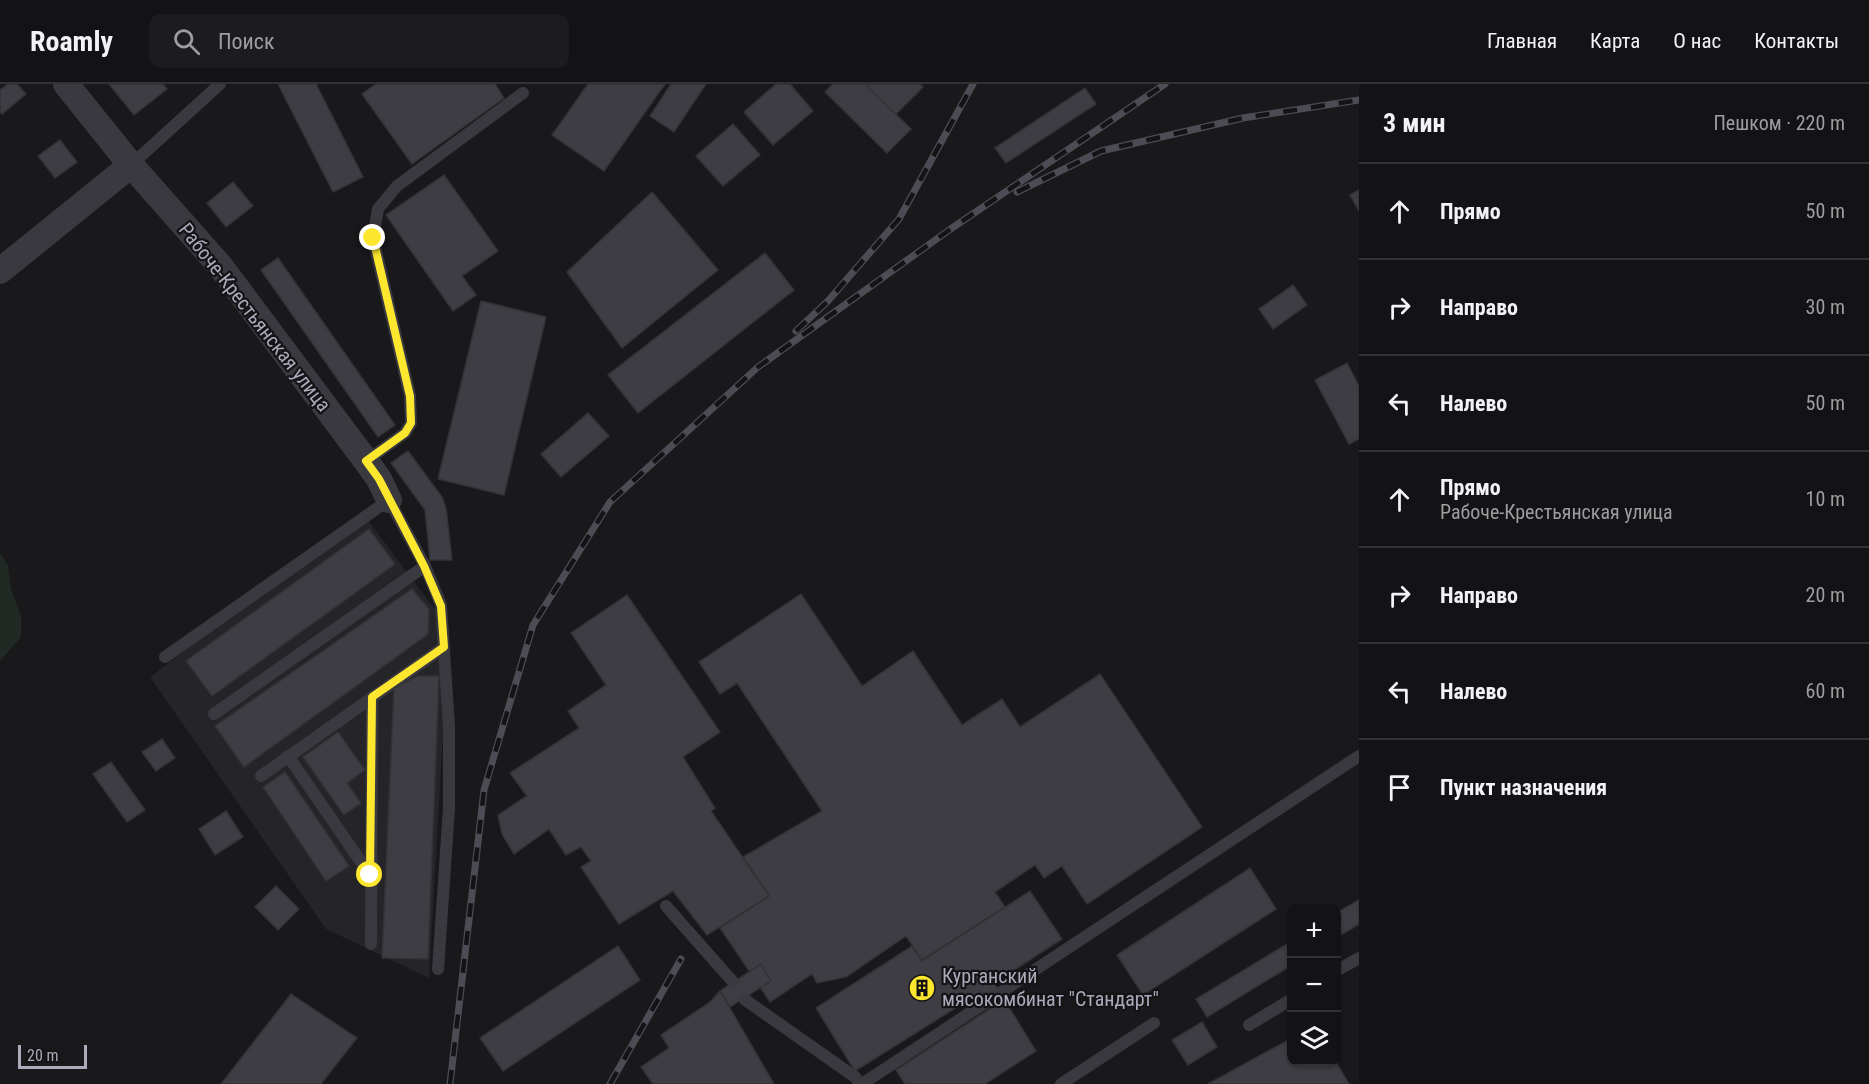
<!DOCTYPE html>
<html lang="ru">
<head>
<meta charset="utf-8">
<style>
  body { margin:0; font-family:"Roboto Condensed",sans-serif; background:#1c1b1d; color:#f1f3f6 }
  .controls { position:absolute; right:18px; bottom:18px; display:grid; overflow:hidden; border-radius:12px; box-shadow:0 2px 4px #0004 }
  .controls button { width:54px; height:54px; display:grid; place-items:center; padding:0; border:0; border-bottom:2px solid #323234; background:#131214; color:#f1f3f6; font:30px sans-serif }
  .scale { position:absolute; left:18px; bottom:15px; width:69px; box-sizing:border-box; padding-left:6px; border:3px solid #aaabbb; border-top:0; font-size:16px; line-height:21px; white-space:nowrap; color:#aaabbb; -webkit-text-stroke:4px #141316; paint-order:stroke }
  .stop { position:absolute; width:18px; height:18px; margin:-14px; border:4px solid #fde72e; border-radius:50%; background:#fff }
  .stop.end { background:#fde72e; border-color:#fff; box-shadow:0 2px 6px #0008 }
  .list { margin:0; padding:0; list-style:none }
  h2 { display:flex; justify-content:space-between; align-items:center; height:78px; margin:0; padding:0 24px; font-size:26px }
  h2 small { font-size:20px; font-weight:400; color:#9d9ea0 }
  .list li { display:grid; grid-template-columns:39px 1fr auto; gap:18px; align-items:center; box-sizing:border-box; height:96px; padding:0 24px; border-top:2px solid #323234 }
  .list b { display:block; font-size:22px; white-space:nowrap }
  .list p { margin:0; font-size:20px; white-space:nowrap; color:#9d9ea0 }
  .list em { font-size:20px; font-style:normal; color:#9d9ea0 }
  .icon { flex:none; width:33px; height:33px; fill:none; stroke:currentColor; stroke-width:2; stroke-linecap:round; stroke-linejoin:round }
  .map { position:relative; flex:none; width:1359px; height:1000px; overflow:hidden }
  header { display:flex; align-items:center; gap:36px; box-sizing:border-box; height:84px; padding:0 30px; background:#131214; border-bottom:2px solid #323234 }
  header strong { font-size:28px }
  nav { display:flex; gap:33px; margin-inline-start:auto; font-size:21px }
  .search { width:420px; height:54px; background:#1c1b1d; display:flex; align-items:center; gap:15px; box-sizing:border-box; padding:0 21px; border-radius:12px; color:#9d9ea0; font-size:22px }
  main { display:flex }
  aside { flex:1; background:#131214 }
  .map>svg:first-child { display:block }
</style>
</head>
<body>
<header>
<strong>Roamly</strong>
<div class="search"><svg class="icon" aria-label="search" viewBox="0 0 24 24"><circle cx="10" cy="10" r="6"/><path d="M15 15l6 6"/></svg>Поиск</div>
<nav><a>Главная</a><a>Карта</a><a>О нас</a><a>Контакты</a></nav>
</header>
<main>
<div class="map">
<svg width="1359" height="1000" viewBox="0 0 1359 1000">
  <rect width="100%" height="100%" fill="#19181b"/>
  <path fill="#252428" d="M364 431 449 544 429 894 326 845 150 593Z"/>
  <path fill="#202923" d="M0 469 8 482 11 505 21 532V553L0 577Z"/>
  <g fill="#3e3d43" stroke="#333237" stroke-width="1.5">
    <path d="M8 0H17L26 10 2 30 0 28V6Z"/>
    <path d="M109 0H163L167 5 134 31Z"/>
    <path d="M278 0H316L363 93 333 108Z"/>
    <path d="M376 0H495L504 14 412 80 362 10Z"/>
    <path d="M588 0H665L604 87 552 51Z"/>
    <path d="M671 0H706L674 48 650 32Z"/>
    <path d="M776 0H790L813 27 773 61 744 28Z"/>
    <path d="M833 0H865L911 45 887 69 825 8Z"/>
    <path d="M865 0H920L923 3 896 30Z"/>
    <path d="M1085 4 1096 20 1006 79 995 64Z"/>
    <path d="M733 40 760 71 723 102 696 72Z"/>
    <path d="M60 56 77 78 55 94 38 72Z"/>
    <path d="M444 91 498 167 462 192 476 211 453 227 386 131Z"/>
    <path d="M233 98 253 122 226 143 207 119Z"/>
    <path d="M1359 106V127L1350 111Z"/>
    <path d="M652 108 718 186 622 264 567 188Z"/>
    <path d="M765 169 794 206 638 329 608 291Z"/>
    <path d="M278 174 395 341 378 353 261 186Z"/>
    <path d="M1293 201 1307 221 1273 245 1259 225Z"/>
    <path d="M481 217 546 233 504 411 438 395Z"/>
    <path d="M1347 279 1359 302V355L1349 360 1315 296Z"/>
    <path d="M588 329 609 352 561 393 541 370Z"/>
    <path d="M408 367 442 413 446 424 452 476H430L425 426 391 379Z"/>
    <path d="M369 445 395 480 212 612 186 577Z"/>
    <path d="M412 505 429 525 428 550 244 683 215 642Z"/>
    <path d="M801 510 862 602 913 567 962 641 1002 615 1020 643 1100 590 1202 743 1087 820 1062 782 1044 794 1035 781 995 808 1005 823 922 876 906 852 846 893 817 899 812 890 770 918 720 844 769 812 743 773 822 727 737 599 720 610 699 578Z"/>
    <path d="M627 511 720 648 683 673 715 724 711 727 769 812 707 851 673 807 619 840 581 783 591 777 581 763 566 771 549 745 514 770 502 750 498 731 527 712 510 689 579 644 568 627 606 601 571 549Z"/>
    <path d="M417 592H439L428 875 382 874 394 604Z"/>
    <path d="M338 648 365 686 347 699 361 719 344 731 303 673Z"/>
    <path d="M162 655 175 674 156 687 142 668Z"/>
    <path d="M111 678 145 726 127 738 93 690Z"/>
    <path d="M285 688 349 782 326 797 263 703Z"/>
    <path d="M226 727 243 753 215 771 199 745Z"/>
    <path d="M1250 784 1276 825 1143 911 1117 871Z"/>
    <path d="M276 802 299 825 278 846 255 823Z"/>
    <path d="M1030 807 1062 855 994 899 1036 967 985 1000H905L896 986 991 924 981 908 855 987 816 924 912 862 922 877Z"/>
    <path d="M1359 816V840L1336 854V829Z"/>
    <path d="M1292 857V881L1207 933 1196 915Z"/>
    <path d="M618 862 640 896 503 987 480 954Z"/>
    <path d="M761 880 771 897 730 923 720 907Z"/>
    <path d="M720 907 774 1000H653L641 983 669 964 661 951 710 918Z"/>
    <path d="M291 910 357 954 321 1000H221Z"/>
    <path d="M1202 938 1217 963 1188 981 1172 956Z"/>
    <path d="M1292 954V978H1336L1349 1000H1208Z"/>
  </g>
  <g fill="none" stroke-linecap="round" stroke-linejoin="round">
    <g stroke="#3a3940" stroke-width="12">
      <path d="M131 81 220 0"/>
      <path d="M366 377 405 349 411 339 410 312 373 154 378 125 397 102 523 9"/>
      <path d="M165 573 389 416 425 482 441 521 449 642V724L438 885"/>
      <path d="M214 630 425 482"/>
      <path d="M288 672 370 791"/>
      <path d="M261 692 444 563"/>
      <path d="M666 822 733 898"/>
      <path d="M371 860 372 613"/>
      <path d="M1336 887 1359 874"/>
      <path d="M744 915 855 993 860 1000"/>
      <path d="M1249 941 1292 915"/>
      <path d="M862 1000 1359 672"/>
      <path d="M1061 1000 1154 939"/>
    </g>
    <g stroke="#3a3940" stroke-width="26">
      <path d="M66 0 131 81 221 183 366 377 379 395 389 416"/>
      <path d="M0 187 131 81"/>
    </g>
    <defs>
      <g id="rail">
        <path d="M1017 108 1101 67 1243 34 1359 16"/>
        <path d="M796 247 828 217 899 135 973 0"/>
        <path d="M450 1000 484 706 533 541 610 418 758 283 952 144 1165 0"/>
        <path d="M610 1000 681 875"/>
      </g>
    </defs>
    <use href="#rail" stroke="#4c4c55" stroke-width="7"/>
    <use href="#rail" stroke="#141316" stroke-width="4.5" stroke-dasharray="14" stroke-linecap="butt"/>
  </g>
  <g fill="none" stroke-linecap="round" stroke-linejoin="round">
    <path stroke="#fde72e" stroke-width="8" d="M370 791 372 613 444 563 441 522 424 482 379 395 366 377 405 349 411 339 410 312 373 154"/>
  </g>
  <defs>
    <symbol id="building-disc" viewBox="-11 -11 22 22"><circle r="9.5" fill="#fde72e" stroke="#141316"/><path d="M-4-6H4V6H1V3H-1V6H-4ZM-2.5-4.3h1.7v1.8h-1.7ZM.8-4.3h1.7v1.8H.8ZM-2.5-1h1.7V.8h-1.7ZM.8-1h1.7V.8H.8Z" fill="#111"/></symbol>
  </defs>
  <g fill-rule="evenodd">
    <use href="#building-disc" x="907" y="889" width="30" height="30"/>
  </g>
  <g text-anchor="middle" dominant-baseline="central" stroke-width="4.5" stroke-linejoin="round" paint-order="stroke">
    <g font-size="20" fill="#aaabbb" stroke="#141316">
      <text transform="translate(255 233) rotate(52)">Рабоче-Крестьянская улица</text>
    </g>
    <g font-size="20" fill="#aaabbb" stroke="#141316" text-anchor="start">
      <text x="942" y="892">Курганский<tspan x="942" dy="23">мясокомбинат "Стандарт"</tspan></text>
    </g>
  </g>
</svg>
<div class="controls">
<button>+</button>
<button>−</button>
<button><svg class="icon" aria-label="layers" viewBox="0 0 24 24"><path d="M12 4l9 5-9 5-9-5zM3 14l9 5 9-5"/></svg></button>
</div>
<div class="scale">20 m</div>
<div class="stop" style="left:370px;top:791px"></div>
<div class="stop end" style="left:373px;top:154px"></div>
</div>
<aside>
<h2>3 мин<small>Пешком · 220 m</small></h2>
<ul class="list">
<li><svg class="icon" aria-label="ahead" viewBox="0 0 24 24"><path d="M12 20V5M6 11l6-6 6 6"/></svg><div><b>Прямо</b></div><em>50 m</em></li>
<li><svg class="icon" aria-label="right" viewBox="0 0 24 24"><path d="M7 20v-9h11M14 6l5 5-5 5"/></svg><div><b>Направо</b></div><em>30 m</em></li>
<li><svg class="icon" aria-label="left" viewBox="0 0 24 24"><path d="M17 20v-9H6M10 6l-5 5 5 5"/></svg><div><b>Налево</b></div><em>50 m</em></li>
<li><svg class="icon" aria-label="ahead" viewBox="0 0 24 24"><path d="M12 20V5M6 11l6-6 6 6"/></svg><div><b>Прямо</b><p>Рабоче-Крестьянская улица</p></div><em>10 m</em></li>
<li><svg class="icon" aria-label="right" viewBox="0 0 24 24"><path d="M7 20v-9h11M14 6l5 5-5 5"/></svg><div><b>Направо</b></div><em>20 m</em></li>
<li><svg class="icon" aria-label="left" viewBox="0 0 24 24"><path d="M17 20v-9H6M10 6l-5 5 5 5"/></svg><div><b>Налево</b></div><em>60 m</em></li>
<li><svg class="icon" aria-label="arrive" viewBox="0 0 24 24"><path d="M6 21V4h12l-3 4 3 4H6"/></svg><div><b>Пункт назначения</b></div></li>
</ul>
</aside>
</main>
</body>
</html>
